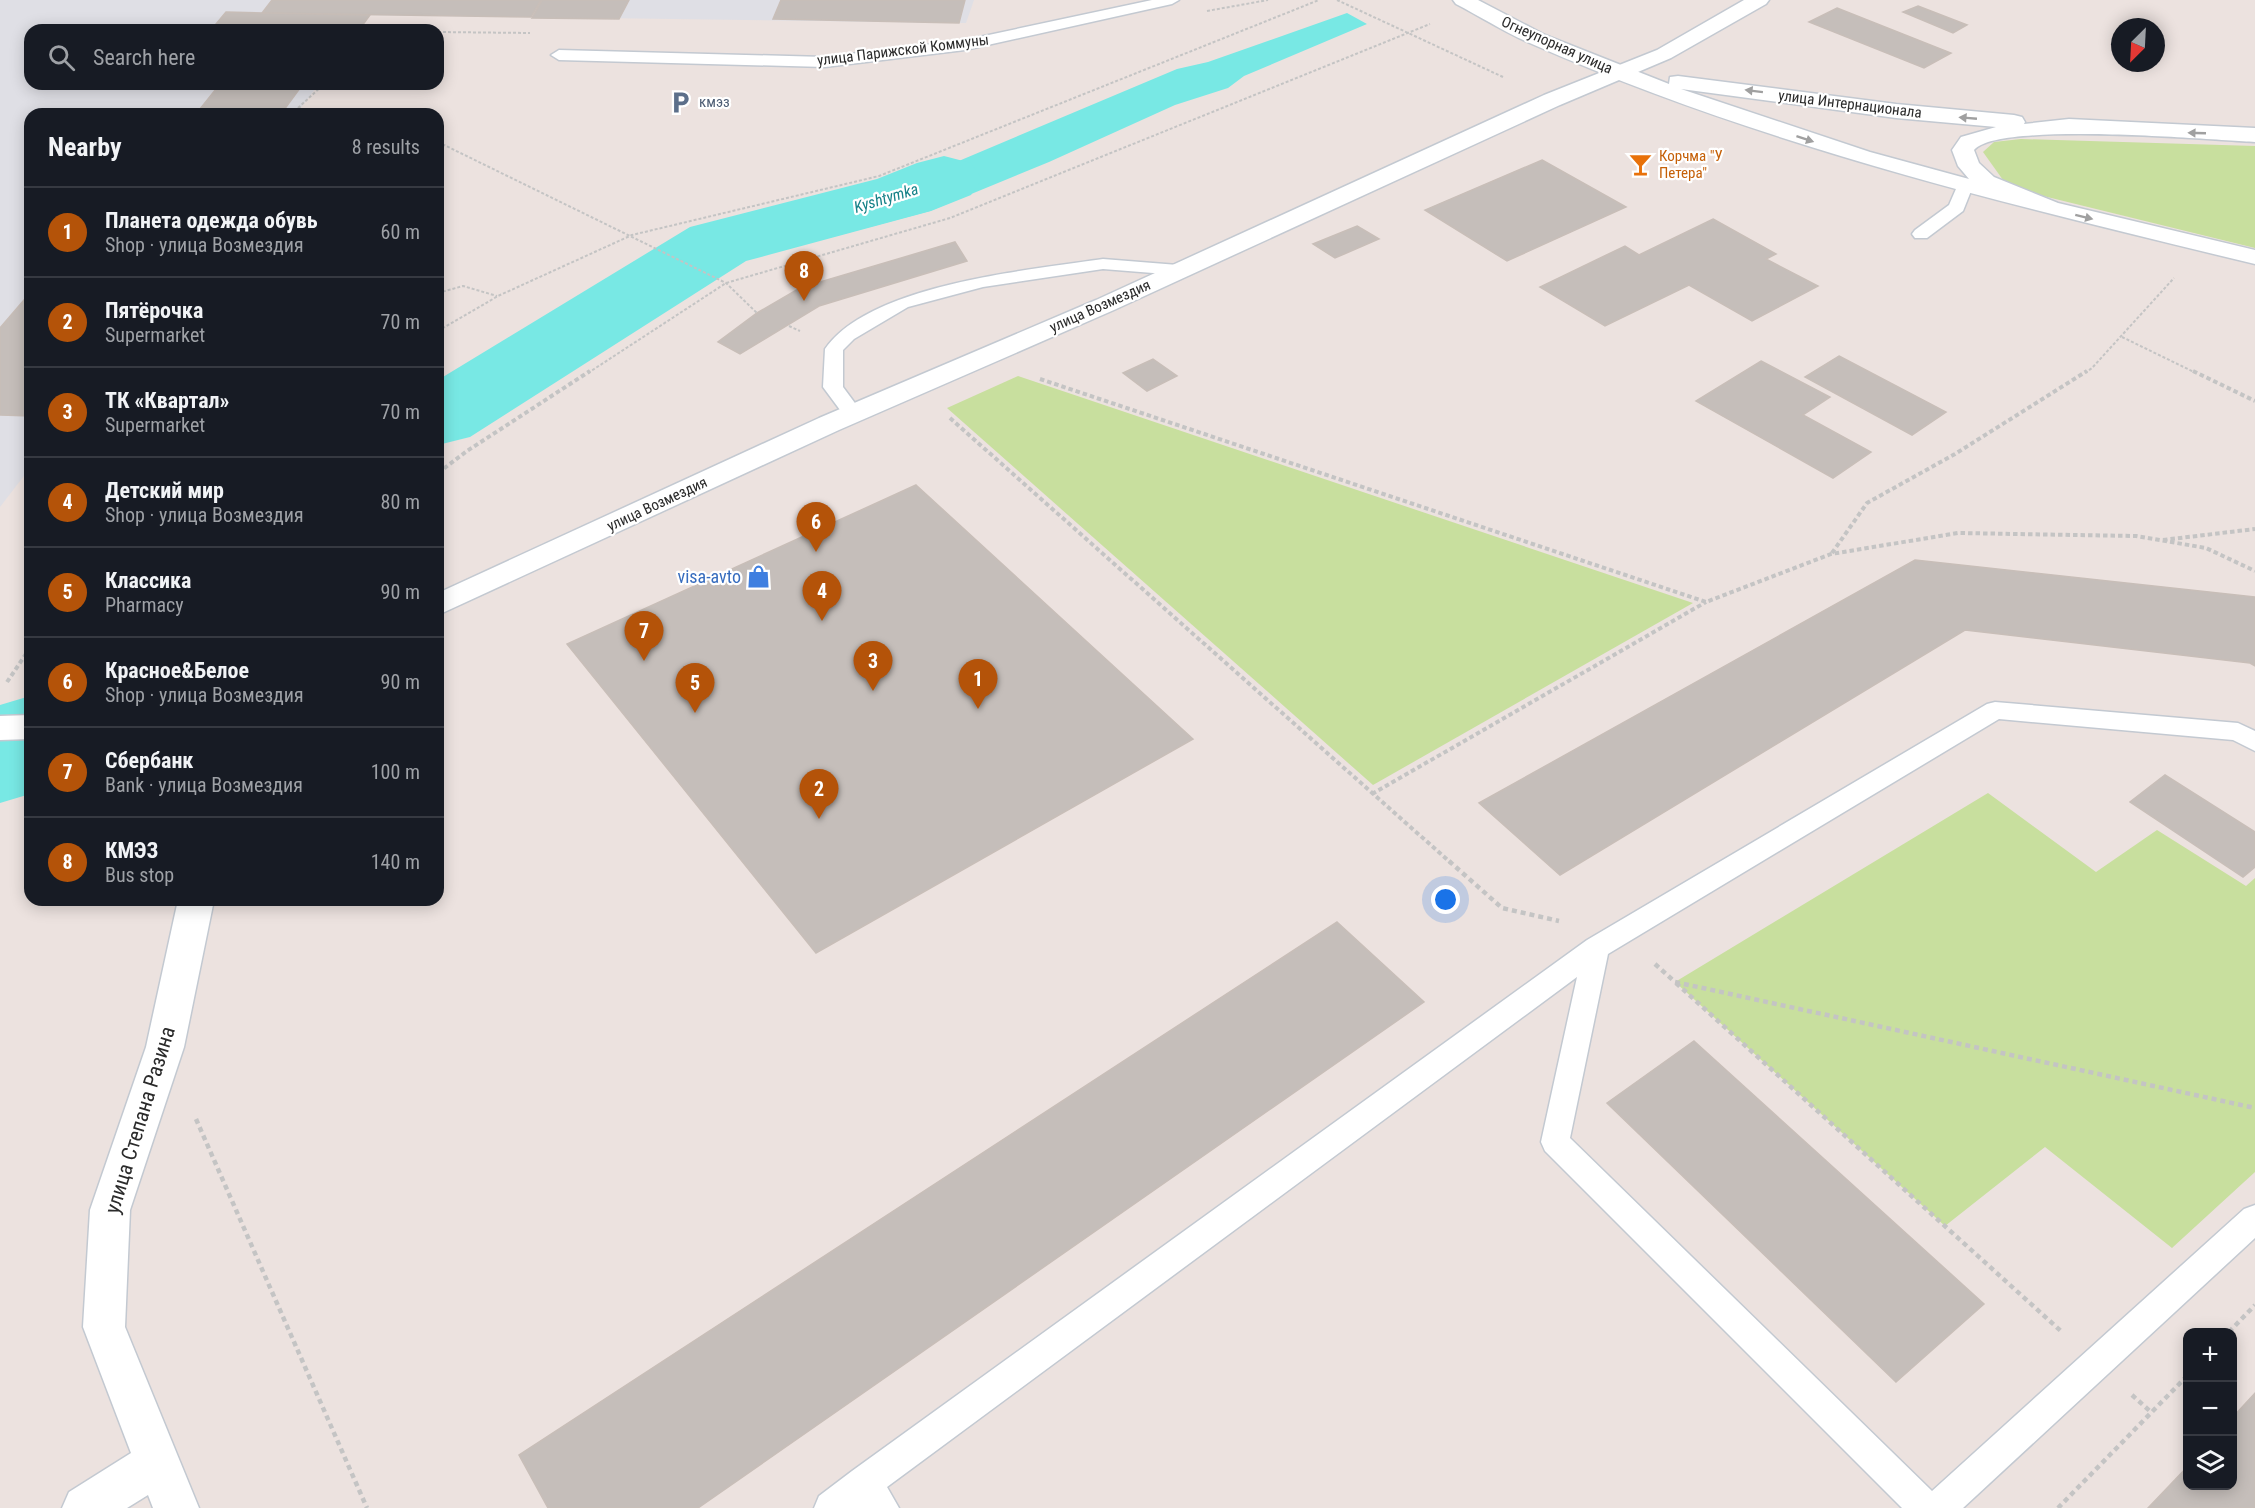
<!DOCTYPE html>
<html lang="en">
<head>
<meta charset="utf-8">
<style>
  body { margin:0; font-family:"Roboto Condensed",sans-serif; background:#20242c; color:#f1f3f6 }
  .controls { position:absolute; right:18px; bottom:18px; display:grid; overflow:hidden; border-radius:12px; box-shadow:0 3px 15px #0003 }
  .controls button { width:54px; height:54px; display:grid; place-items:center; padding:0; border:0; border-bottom:2px solid #363941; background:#171b24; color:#f1f3f6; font:30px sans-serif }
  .compass { position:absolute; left:2111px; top:18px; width:54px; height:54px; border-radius:50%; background:#171b24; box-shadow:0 3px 15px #0003; rotate:204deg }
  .you { position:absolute; left:1446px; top:900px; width:21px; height:21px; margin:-15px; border:4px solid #fff; border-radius:50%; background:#1a73e8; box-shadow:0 0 0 9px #1a73e833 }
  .badge { display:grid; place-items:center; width:39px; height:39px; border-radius:50%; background:#b45309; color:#fff; font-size:20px; font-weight:700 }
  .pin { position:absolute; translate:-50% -50px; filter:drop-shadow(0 2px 3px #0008) }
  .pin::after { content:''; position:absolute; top:32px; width:21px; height:18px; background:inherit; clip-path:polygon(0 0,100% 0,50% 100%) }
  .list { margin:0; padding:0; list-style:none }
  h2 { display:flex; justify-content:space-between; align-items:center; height:78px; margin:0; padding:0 24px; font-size:26px }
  h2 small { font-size:20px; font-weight:400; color:#9ea1a6 }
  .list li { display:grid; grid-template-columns:39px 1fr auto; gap:18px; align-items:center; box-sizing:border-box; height:90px; padding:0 24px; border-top:2px solid #363941 }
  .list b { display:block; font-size:22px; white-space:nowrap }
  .list p { margin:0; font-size:20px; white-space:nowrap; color:#9ea1a6 }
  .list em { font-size:20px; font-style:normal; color:#9ea1a6 }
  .icon { flex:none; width:33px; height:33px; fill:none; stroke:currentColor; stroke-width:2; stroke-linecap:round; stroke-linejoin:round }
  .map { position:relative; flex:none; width:2255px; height:1508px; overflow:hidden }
  .search { position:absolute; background:#171b24; box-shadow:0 3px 15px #0003; left:24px; top:24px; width:420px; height:66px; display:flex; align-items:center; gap:15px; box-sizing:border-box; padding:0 21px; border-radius:18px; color:#9ea1a6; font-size:22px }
  .panel { position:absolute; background:#171b24; box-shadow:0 3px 15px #0003; left:24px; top:108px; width:420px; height:798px; border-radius:18px }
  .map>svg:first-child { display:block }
</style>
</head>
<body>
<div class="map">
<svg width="2255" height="1508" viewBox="0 0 2255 1508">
  <rect width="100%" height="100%" fill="#ece2df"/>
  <path fill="#dfdfe5" d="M0 0H974L966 23 370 15 359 30H30V84H319L296 114H30V468L0 507Z"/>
  <g fill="#c8df9e">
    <path d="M2021 139 2255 146V248L2015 189 2003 180 1983 152 1994 142Z"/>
    <path d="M1018 376 1693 603 1373 785 947 408Z"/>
    <path d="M1988 793 2096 872 2157 830 2246 886 2255 878V1172L2172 1248 2045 1147 1945 1226 1675 982Z"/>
  </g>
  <path fill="#78e8e4" d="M1347 13 1367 24 1244 76 1228 88 1175 105 1049 162 930 211 817 241 787 210 819 198 954 163 1177 69 1208 62Z"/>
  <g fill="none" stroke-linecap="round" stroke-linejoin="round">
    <g fill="#78e8e4" fill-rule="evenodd">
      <path d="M944 156 971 163 982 179 971 195 931 211 746 261 470 437 438 445V380L690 227 877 179 917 163Z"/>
      <path d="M30 696V794L0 803V705Z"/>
    </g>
  </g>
  <g fill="#c5beba" stroke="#c8beb8" stroke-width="1.5">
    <path d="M272 0H541L531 17 262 13Z"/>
    <path d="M542 0H629L619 19 532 18Z"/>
    <path d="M781 0H965L959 23 773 19Z"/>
    <path d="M1918 6 1967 25 1953 33 1903 12Z"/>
    <path d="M1837 8 1951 53 1924 68 1809 22Z"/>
    <path d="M226 12 262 13 370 15 359 30H211Z"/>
    <path d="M220 84H303L281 114H196Z"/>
    <path d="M1542 160 1626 207 1507 261 1425 210Z"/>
    <path d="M1713 219 1776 254 1766 259 1818 286 1752 321 1689 285 1605 326 1540 287 1625 246 1639 255Z"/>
    <path d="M1357 226 1379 239 1335 258 1313 244Z"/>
    <path d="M955 242 967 261 819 306 740 354 718 342 757 313 800 288Z"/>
    <path d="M30 293V416L0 415V328Z"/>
    <path d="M1839 356 1946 412 1912 435 1805 377Z"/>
    <path d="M1153 359 1177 376 1147 391 1123 373Z"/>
    <path d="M1761 361 1830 397 1803 415 1871 452 1833 478 1696 401Z"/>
    <path d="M916 485 1193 739 816 953 567 644Z"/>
    <path d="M1915 560 2255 597V666L2250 663 1965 630 1560 875 1479 803Z"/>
    <path d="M2165 775 2255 832V867L2243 877 2130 802Z"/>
    <path d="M1337 922 1424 1002 698 1508H548L519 1455Z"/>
    <path d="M1694 1041 1984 1304 1896 1382 1607 1103Z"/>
    <path d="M2255 1393V1508H2148L2188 1466V1486H2232V1418Z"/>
  </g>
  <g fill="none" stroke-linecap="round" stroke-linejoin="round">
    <defs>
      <g id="service">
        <path d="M1152 0H1179L1172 4 965 50 825 67 559 60 551 55 559 50 825 57 965 40Z"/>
        <path d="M1965 181 1971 182 1973 186 1963 211 1927 238H1915L1912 234 1915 230 1949 205 1959 182Z"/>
        <path d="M1103 259 1178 265 1184 266 1187 270 1184 274 1178 275 1103 269 983 287 908 307 854 339 843 350V387L863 414 860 418H846L823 387 825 349C870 284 1029 270 1103 259Z"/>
        <path d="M1995 702 2238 723 2255 731V751L2233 740 1999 719 1608 954 1570 1138 1932 1491 2244 1209 2255 1205V1238L1963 1508H1902L1545 1151 1541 1142 1577 977 887 1487 899 1508H814L819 1496 852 1471 1587 940 1987 704Z"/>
      </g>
      <g id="minor">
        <path d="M1744 0H1769L1766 4 1671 58 1560 105 1114 310 839 430 438 615V593L819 418 1096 300 1544 95 1657 50Z"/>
        <path d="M30 715V739L0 740V716Z"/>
        <path d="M178 900H214L184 1047 130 1210 125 1327 199 1508H153L148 1495 127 1508H62L69 1492 131 1453 83 1327 90 1210 146 1047Z"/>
      </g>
      <path id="secondary" d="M1453 0H1478L1545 35 1669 84 1670 77 1678 76 1896 104 2014 115 2022 117 2025 122 2024 124 2069 119 2255 128V142C2211 140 1998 121 1974 150L1979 163 1994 177 2058 203 2255 250V264C2010 205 1764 146 1532 44 1506 33 1481 17 1456 4ZM1681 89 1896 118 1996 127 1961 137 1952 150 1958 166 1969 179 1870 152Z"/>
    </defs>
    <use href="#service" stroke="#c3c9d1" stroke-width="3"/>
    <use href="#minor" stroke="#c3c9d1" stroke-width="3"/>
    <use href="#secondary" stroke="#c3c9d1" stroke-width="3"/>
    <g stroke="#c4c4c4" stroke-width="2" stroke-dasharray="3 2" stroke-linecap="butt">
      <path d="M1337 0 1503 77"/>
      <path d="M1207 11 1268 0"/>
      <path d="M438 32 530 33"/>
      <path d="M298 108 324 84"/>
      <path d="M298 108 332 114"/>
      <path d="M438 142 726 283 757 313"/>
      <path d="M438 293 463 286 497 296"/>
      <path d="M789 326 800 331"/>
      <path d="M438 331 498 296 632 235 879 176 1319 0"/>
      <path d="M2122 337 2196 373"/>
      <path d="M588 373 726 283 950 218 1430 24"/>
      <path d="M2085 373 2092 368 2174 278"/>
    </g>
    <g stroke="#c4c4c4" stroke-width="4" stroke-dasharray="4.5 3" stroke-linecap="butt">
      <path d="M2193 371 2255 401"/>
      <path d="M1040 379 1706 602 1831 554 1958 533 2136 536 2206 548 2255 571"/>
      <path d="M950 418 1451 863"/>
      <path d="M438 473 467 451 590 371"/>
      <path d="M2163 540 2255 529"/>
      <path d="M1832 553 1867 503 1955 454 2087 371"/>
      <path d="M7 682 30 648"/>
      <path d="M1372 794 1706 602"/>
    </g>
    <g stroke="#c4c4c4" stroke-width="4.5" stroke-dasharray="5 4" stroke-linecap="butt">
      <path d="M1449 861 1502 908 1559 921"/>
      <path d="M1655 964 1675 982 2255 1108"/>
      <path d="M1676 983 2062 1332"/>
      <path d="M196 1119 367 1508"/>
      <path d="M2229 1332 2255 1305"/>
      <path d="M2132 1395 2151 1412"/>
      <path d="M2058 1508 2188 1375"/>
    </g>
    <use href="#service" fill="#fff" fill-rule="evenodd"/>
    <use href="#minor" fill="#fff" fill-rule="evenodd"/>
    <use href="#secondary" fill="#fff" fill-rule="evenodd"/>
  </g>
  <defs><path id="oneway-solid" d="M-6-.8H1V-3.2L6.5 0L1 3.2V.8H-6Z" transform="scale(1.5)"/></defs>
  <g fill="#a0a0a0">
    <use href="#oneway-solid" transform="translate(1754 91) rotate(-173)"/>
    <use href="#oneway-solid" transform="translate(1968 118) rotate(-175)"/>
    <use href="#oneway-solid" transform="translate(2197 133) rotate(-178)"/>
    <use href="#oneway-solid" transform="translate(1805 139) rotate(18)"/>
    <use href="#oneway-solid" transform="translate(2084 217) rotate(14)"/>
  </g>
  <defs>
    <symbol id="parking-bare" viewBox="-9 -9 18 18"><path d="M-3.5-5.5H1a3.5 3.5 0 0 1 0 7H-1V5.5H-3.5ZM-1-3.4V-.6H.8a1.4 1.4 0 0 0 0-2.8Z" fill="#5c6f8a" stroke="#fff" stroke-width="2.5" paint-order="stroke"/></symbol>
    <symbol id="bar-bare" viewBox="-9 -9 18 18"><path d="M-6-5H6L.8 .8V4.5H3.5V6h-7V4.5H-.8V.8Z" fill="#e8710a" stroke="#fff" stroke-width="2.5" paint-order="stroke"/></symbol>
    <symbol id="shop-bare" viewBox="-9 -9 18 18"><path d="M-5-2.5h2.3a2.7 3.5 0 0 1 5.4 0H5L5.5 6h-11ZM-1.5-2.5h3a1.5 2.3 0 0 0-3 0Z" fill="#3f7fe0" stroke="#fff" stroke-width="2.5" paint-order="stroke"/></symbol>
  </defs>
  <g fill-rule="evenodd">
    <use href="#parking-bare" x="664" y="86" width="33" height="33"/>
    <use href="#bar-bare" x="1624" y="148" width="33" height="33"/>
    <use href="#shop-bare" x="742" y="560" width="33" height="33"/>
  </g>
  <g text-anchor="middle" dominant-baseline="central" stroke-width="4.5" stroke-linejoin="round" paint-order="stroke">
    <g font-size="15" fill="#2b2b2b" stroke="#fff">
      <text transform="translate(1557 45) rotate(24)">Огнеупорная улица</text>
      <text transform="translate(903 50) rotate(-7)">улица Парижской Коммуны</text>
      <text transform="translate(1850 104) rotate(7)">улица Интернационала</text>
      <text transform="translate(1100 306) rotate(-24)">улица Возмездия</text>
      <text transform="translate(657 504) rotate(-25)">улица Возмездия</text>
    </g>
    <g font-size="15" fill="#4e5e75" stroke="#fff" text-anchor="start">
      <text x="699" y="102">кмэз</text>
    </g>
    <g font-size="15" fill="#c56008" stroke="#fff" text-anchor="start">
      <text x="1659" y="156">Корчма "У<tspan x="1659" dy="17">Петера"</tspan></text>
    </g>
    <g font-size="16" font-style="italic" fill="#168288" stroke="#fff">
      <text transform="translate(886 198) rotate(-17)">Kyshtymka</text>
    </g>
    <g font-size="18" fill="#366cbe" stroke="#fff" text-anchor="end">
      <text x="741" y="576">visa-avto</text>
    </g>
    <g font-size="21" fill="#2b2b2b" stroke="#fff">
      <text transform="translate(140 1120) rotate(-73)">улица Степана Разина</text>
    </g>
  </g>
</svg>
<div class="controls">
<button>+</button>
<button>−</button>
<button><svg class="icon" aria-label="layers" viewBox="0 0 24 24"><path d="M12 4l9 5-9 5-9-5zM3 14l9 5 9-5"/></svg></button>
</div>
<svg class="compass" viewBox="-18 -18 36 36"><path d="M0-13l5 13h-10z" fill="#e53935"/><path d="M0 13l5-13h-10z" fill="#9ea1a6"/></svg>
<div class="you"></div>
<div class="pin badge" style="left:978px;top:709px">1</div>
<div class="pin badge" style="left:819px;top:819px">2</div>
<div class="pin badge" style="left:873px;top:691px">3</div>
<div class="pin badge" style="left:822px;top:621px">4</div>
<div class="pin badge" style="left:695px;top:713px">5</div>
<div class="pin badge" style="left:816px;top:552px">6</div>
<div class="pin badge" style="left:644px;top:661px">7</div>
<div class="pin badge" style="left:804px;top:301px">8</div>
<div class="search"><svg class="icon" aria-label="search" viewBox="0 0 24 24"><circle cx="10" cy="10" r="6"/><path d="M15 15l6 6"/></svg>Search here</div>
<section class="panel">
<h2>Nearby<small>8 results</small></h2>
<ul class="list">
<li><span class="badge">1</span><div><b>Планета одежда обувь</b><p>Shop · улица Возмездия</p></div><em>60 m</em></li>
<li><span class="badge">2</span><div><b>Пятёрочка</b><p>Supermarket</p></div><em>70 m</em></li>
<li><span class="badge">3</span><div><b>ТК «Квартал»</b><p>Supermarket</p></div><em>70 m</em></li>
<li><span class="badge">4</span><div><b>Детский мир</b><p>Shop · улица Возмездия</p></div><em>80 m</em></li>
<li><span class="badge">5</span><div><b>Классика</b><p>Pharmacy</p></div><em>90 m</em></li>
<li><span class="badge">6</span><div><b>Красное&amp;Белое</b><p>Shop · улица Возмездия</p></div><em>90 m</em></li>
<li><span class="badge">7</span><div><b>Сбербанк</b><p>Bank · улица Возмездия</p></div><em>100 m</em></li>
<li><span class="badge">8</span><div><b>КМЭЗ</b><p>Bus stop</p></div><em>140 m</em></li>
</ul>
</section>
</div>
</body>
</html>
